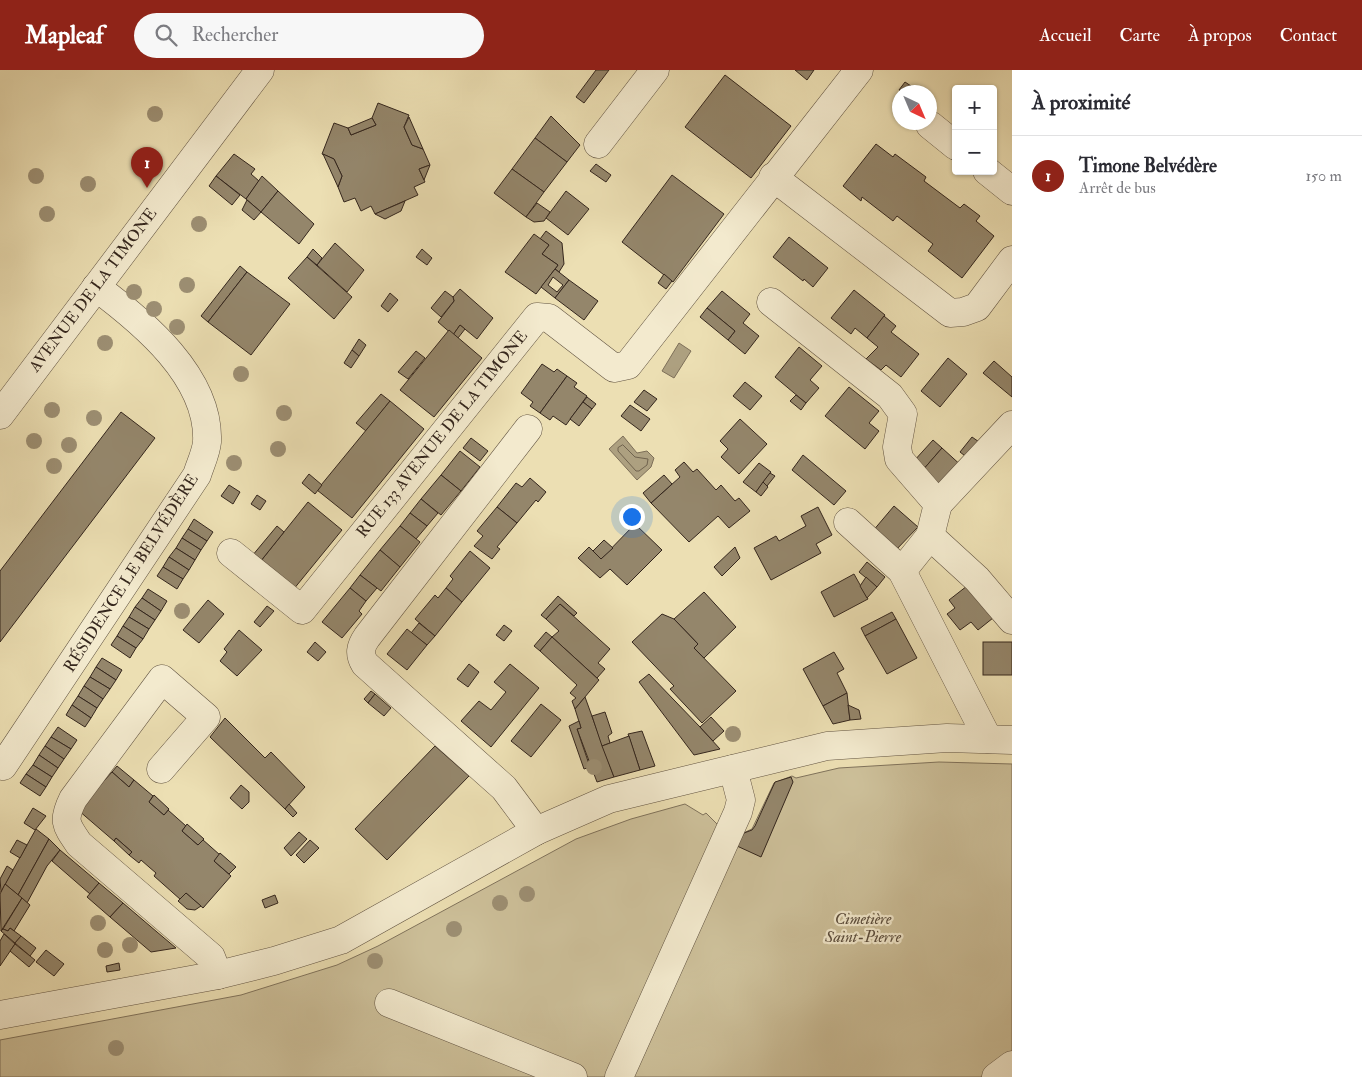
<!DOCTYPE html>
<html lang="fr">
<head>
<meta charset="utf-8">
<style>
  body { margin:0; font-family:"IM FELL Double Pica",serif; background:#f7f7f7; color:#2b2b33 }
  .controls { position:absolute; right:15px; top:15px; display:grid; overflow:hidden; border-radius:5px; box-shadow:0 1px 4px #0004 }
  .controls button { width:45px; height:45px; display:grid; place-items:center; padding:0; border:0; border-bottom:1px solid #e1e1e2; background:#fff; color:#2b2b33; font:25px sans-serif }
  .compass { position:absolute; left:892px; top:15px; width:45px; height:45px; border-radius:50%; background:#fff; box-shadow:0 1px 4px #0004; rotate:136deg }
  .you { position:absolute; left:631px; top:446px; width:18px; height:18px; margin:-12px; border:4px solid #fff; border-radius:50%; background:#1a73e8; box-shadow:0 0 0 8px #1a73e833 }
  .badge { display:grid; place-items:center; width:32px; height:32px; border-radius:50%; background:#8f2418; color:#fff; font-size:16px; font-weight:700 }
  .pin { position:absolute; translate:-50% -41px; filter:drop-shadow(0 1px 2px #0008) }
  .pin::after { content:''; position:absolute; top:26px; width:18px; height:15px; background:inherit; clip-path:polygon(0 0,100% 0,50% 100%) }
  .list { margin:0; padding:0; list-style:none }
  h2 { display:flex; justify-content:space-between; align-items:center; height:65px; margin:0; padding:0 20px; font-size:21px }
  h2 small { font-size:16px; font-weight:400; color:#7c7c81 }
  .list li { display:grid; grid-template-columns:32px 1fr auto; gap:15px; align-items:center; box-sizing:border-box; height:80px; padding:0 20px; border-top:1px solid #e1e1e2 }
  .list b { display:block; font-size:19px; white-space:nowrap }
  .list p { margin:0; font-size:16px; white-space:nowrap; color:#7c7c81 }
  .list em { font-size:16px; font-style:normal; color:#7c7c81 }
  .icon { flex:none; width:28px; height:28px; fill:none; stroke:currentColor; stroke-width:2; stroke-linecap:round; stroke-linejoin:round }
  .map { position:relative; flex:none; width:1012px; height:1007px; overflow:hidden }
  header { display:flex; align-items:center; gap:30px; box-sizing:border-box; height:70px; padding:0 25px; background:#8f2418; color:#fff }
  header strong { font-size:24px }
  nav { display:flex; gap:28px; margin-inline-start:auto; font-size:18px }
  .search { width:350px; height:45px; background:#f7f7f7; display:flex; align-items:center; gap:12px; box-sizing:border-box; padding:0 18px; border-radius:28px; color:#7c7c81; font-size:19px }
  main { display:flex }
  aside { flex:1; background:#fff }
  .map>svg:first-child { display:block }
</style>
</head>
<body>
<header>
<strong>Mapleaf</strong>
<div class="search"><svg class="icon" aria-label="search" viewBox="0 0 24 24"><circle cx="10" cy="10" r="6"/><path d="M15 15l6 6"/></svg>Rechercher</div>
<nav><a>Accueil</a><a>Carte</a><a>À propos</a><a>Contact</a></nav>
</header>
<main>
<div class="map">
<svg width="1012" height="1007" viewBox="0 0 1012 1007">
  <rect width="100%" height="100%" fill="#ecdfb3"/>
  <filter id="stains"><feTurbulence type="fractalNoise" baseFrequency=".004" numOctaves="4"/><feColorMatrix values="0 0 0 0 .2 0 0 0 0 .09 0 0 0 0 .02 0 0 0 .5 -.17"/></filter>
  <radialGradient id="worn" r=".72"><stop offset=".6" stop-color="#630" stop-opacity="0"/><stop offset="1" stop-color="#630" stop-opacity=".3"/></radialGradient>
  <path fill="#cdc09a" stroke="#80735c" d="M939 692 1012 694V1007H0V970L241 925 337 895 378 876 576 769 631 749 685 734 703 745 706 743 718 755 741 764 752 759 774 713 792 706 796 708 839 698Z"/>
  <g fill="#ada080" stroke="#7d6f58">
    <path d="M679 273 691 281 674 308 662 301Z"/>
    <path d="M623 366 637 383 647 381 654 388 651 397 637 410 609 379Z"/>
  </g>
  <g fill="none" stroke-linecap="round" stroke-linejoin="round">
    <path stroke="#70634e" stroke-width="1" d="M623 375 635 387 648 389 647 395 639 401H636L618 381V378Z"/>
  </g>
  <g fill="#94866b" stroke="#34261d" fill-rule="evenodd">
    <path d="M596 0H609L584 33 576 27Z"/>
    <path d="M795 0H814L807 10Z"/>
    <path d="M725 5 791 56 751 108 685 57Z"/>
    <path d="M905 12 911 16 906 22H903L899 20Z"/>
    <path d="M378 33 409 45 404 57 412 75 423 79 430 95 419 99 425 112 414 117 418 125 375 144 371 136 361 141 355 128 344 132 338 117 342 106 334 89 322 84 334 53 348 58 351 65 376 55 372 48Z"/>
    <path d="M551 46 580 75 567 92 535 68Z"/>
    <path d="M409 47 423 79 412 75 404 57Z"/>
    <path d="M372 48 376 55 351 65 348 58Z"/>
    <path d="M535 68 567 92 544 122 512 99Z"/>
    <path d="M876 74 893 87 895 84 926 107 924 111 960 138 964 134 980 146 976 151 994 166 962 208 928 181 933 174 897 146 893 151 862 127 861 131 843 116Z"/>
    <path d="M234 84 255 99 251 104 259 111 246 129 216 106Z"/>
    <path d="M323 84 334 89 342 106 338 117Z"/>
    <path d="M596 94 611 105 606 112 590 101Z"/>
    <path d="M430 95 424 110 419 99Z"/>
    <path d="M512 99 544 122 526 147 494 123Z"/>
    <path d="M672 105 724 144 673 212 622 172Z"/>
    <path d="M216 106 240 125 232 135 209 116Z"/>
    <path d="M262 106 278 121 261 142 246 129Z"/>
    <path d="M278 121 314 154 299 174 261 142Z"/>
    <path d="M566 121 589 139 568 165 546 148Z"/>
    <path d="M247 130 261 142 254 150 242 140Z"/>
    <path d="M405 131 401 141 385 149 375 144Z"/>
    <path d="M537 133 550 142 544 151 534 152 526 147Z"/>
    <path d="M546 161 562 173 564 194 559 202 555 199 558 195 542 184 549 175 540 169Z"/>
    <path d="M534 164 549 175 542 184 558 195 536 224 505 202Z"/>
    <path d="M789 167 828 198 813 217 804 209 803 211 773 187Z"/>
    <path d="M335 173 364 200 347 222 317 195Z"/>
    <path d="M313 179 322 188 317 195 307 187Z"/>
    <path d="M422 179 432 188 427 195 416 187Z"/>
    <path d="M307 187 352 227 334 249 288 208Z"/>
    <path d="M240 196 247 202 208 252 201 246Z"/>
    <path d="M555 199 569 210 555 228 541 217ZM553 207 563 215 557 222 548 215Z"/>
    <path d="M247 202 290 234 251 285 208 252Z"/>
    <path d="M664 204 672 211 666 219 658 213Z"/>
    <path d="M569 210 598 231 584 250 555 228Z"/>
    <path d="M460 219 493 248 477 269 460 255 453 265 438 252 454 231 453 227Z"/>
    <path d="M854 220 885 245 867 268 855 258 851 264 831 248Z"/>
    <path d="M445 221 453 227 454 231 441 247 431 238Z"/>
    <path d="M722 221 750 244 743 253 759 266 745 284 728 270 735 261 707 238Z"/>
    <path d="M390 223 398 230 388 242 381 236Z"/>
    <path d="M707 238 735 261 728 270 700 247Z"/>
    <path d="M884 246 896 256 891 262 919 284 901 307 886 295 881 300 866 289 878 277 867 268Z"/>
    <path d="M460 255 465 259 458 268 453 265Z"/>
    <path d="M449 260 482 288 434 347 400 320Z"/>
    <path d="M359 269 366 275 359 286 352 280Z"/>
    <path d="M799 277 822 296 810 310 819 318 806 333 775 307Z"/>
    <path d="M352 280 359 286 351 298 344 293Z"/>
    <path d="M416 281 425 288 408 309 398 302Z"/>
    <path d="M948 288 967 304 940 337 921 321Z"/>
    <path d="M994 291 1012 307V327L983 303Z"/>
    <path d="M542 294 554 302 557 299 567 306 540 343 530 336 533 332 521 323Z"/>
    <path d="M567 306 577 313 574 317 587 326 566 355 553 346 550 350 540 343Z"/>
    <path d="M745 312 762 326 750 340 733 326Z"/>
    <path d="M849 317 879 341 869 353 879 361 865 379 825 346Z"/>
    <path d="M644 320 657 329 647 341 634 332Z"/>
    <path d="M381 324 390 331 366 361 356 353Z"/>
    <path d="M796 325 806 333 801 340 790 331Z"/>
    <path d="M587 327 596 334 592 339 583 332Z"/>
    <path d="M390 331 424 359 352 448 317 420Z"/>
    <path d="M583 332 592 339 579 356 570 349Z"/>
    <path d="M630 335 650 349 641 361 621 346Z"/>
    <path d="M121 342 155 368 0 572V501Z"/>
    <path d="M740 349 767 374 739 404 721 387 728 379 720 371Z"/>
    <path d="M972 367 982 374 969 389 960 382Z"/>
    <path d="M471 368 488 381 480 391 463 378Z"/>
    <path d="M933 370 942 378 922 401 913 392Z"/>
    <path d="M942 378 964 398 943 421 922 401Z"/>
    <path d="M460 381 480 397 461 421 441 405Z"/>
    <path d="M803 385 846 421 834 435 792 400Z"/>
    <path d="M684 392 693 402 697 399 716 420 721 415 735 431 739 428 750 441 729 458 718 446 689 472 651 433 680 407 675 400Z"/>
    <path d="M759 393 771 402 756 422 743 412Z"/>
    <path d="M770 403 775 406 767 416 763 412Z"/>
    <path d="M309 404 322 415 315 424 302 413Z"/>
    <path d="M441 405 461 421 441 445 421 429Z"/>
    <path d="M664 405 672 414 651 433 643 423Z"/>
    <path d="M530 408 546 422 538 432 536 430 517 453 497 437 516 413 522 417Z"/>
    <path d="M763 412 768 417 761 426 756 422Z"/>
    <path d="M229 415 240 422 233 434 221 426Z"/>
    <path d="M257 425 266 431 260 440 251 434Z"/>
    <path d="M421 429 438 443 427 456 410 443Z"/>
    <path d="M308 432 342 460 293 520 260 492Z"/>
    <path d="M894 436 918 457 894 482 872 462Z"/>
    <path d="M497 437 517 453 497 477 500 479 492 489 474 476 483 466 477 461Z"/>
    <path d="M818 437 832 465 816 474 821 483 771 510 754 478 776 466 779 471 806 456 801 446Z"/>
    <path d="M410 443 427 456 416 469 400 456Z"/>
    <path d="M194 449 213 462 207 471 188 459Z"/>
    <path d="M635 454 662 480 627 515 610 499 600 508 578 488 589 477 601 489Z"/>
    <path d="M277 456 284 462 260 492 252 486Z"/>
    <path d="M400 456 420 472 400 497 380 480Z"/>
    <path d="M188 459 207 471 201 480 182 468Z"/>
    <path d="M182 468 201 480 195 490 176 478Z"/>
    <path d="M604 470 613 478 601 489 593 481Z"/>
    <path d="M735 477 740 488 722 506 714 497Z"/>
    <path d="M176 478 195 490 189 500 169 487Z"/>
    <path d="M380 480 400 497 381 521 360 505Z"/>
    <path d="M470 481 490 498 462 532 446 518 453 509 450 506Z"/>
    <path d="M169 487 189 500 183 509 163 497Z"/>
    <path d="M867 492 885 507 877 517 859 502Z"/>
    <path d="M163 497 183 509 177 519 157 506Z"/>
    <path d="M854 504 868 529 834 547 821 522Z"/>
    <path d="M360 505 377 518 366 531 350 518Z"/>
    <path d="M866 507 877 517 867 528 860 516Z"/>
    <path d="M967 516 993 548 978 560 971 552 960 560 947 544 955 538 949 530Z"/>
    <path d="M350 518 366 531 359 541 362 544 342 568 322 552Z"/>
    <path d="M446 518 462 532 435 566 415 549 435 525 438 528Z"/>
    <path d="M148 519 167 531 161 541 142 528Z"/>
    <path d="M704 522 736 557 704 588 694 578 698 574 674 549Z"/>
    <path d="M558 526 577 543 574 546 560 534 546 549 541 545Z"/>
    <path d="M142 528 161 541 155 550 135 537Z"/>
    <path d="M208 530 224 544 199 573 183 560Z"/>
    <path d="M560 534 610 579 598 593 605 599 597 608 552 567 559 561 546 549Z"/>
    <path d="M267 536 274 541 260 557 254 552Z"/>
    <path d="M135 537 155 550 149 559 129 547Z"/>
    <path d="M892 542 896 549 865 566 861 558Z"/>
    <path d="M662 544 674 549 698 574 694 578 736 621 702 653 670 619 674 616 632 572Z"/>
    <path d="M129 547 149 559 143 569 123 556Z"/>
    <path d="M896 549 917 588 887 604 865 566Z"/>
    <path d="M419 553 435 566 427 575 411 563Z"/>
    <path d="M504 555 512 561 504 571 496 565Z"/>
    <path d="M123 556 143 569 136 578 117 566Z"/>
    <path d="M407 559 427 575 407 600 387 584Z"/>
    <path d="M239 560 262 580 237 606 220 591 227 582 224 579Z"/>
    <path d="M546 562 552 567 540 581 534 576Z"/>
    <path d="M117 566 136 578 130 588 111 575Z"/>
    <path d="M552 567 599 610 575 639 572 631 576 628 570 623 577 615 540 581Z"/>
    <path d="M315 572 326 582 318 591 307 582Z"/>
    <rect x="983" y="572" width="29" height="33"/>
    <path d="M834 582 844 599 837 603 847 623 823 636 803 599Z"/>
    <path d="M102 588 122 600 116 610 96 597Z"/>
    <path d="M469 594 479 602 468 617 457 609Z"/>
    <path d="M510 594 539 618 491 677 461 651 479 631 491 640 506 622 494 612Z"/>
    <path d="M96 597 116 610 110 619 90 607Z"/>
    <path d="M649 604 700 657 720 679 694 685 639 612Z"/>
    <path d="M90 607 110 619 103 629 84 616Z"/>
    <path d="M84 616 103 629 97 638 78 626Z"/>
    <path d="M371 621 375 624 368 633 364 629Z"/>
    <path d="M847 623 850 650 833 654 823 636Z"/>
    <path d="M375 624 391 638 384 646 368 633Z"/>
    <path d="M78 626 97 638 91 648 72 635Z"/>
    <path d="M585 627 614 707 597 712 577 659 581 658 575 639Z"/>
    <path d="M541 634 561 650 531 687 511 671Z"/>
    <path d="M72 635 91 648 85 657 66 645Z"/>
    <path d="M848 635 859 640 861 649 850 650Z"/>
    <path d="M605 642 612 663 608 666 610 673 602 676 592 646Z"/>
    <path d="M711 647 724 661 713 671 700 657Z"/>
    <path d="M225 648 265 688 271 682 305 717 285 739 210 667Z"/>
    <path d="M579 651 581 658 577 659 590 697 584 699 569 656Z"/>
    <path d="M58 657 77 670 71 679 51 667Z"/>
    <path d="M642 661 655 696 640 700 628 664Z"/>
    <path d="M629 666 640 700 614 707 602 676Z"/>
    <path d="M51 667 71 679 64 689 45 676Z"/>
    <path d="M45 676 64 689 58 698 39 685Z"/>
    <path d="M435 676 469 706 387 790 355 759Z"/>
    <path d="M39 685 58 698 52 707 33 695Z"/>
    <path d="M33 695 52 707 46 717 26 704Z"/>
    <path d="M117 696 134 710 129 717 112 702Z"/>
    <path d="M112 702 129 717 134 710 153 726 149 732 164 745 168 740 186 756 182 761 198 775 202 769 220 785 214 791 231 806 203 838 186 823 181 830 154 806 156 803 149 797 141 790 139 793 129 785 132 782 116 768 114 771 78 740Z"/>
    <path d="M26 704 46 717 40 726 20 713Z"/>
    <path d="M791 707 793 712 761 787 737 776 744 763 752 760 755 756 775 712Z"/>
    <path d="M241 715 249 722V732L242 739 230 728Z"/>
    <path d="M154 725 169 739 164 745 149 732Z"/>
    <path d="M289 734 297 743 293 747 285 739Z"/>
    <path d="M33 738 46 746 35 760 24 753Z"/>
    <path d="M187 754 204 769 198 775 182 761Z"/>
    <path d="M36 759 49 769 18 825 5 814Z"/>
    <path d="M299 762 307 769 291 786 284 778Z"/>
    <path d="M116 768 132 782 129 785 114 771Z"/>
    <path d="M49 769 60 780 47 796 27 833 18 825Z"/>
    <path d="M17 770 27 775 20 788 10 782Z"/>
    <path d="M310 770 319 778 304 793 296 785Z"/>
    <path d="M60 780 99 813 90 824 52 791Z"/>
    <path d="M220 783 236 797 229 804 214 791Z"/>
    <path d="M7 796 13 800 1 822 0 809Z"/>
    <path d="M99 813 123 833 110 847 87 827Z"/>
    <path d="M5 814 22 828 1 861 0 824Z"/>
    <path d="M186 823 201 836 195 840 187 839 178 831Z"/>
    <path d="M275 825 278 833 265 838 262 830Z"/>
    <path d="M22 828 30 835 14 861 10 858 8 861 3 859Z"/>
    <path d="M123 833 157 862 176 878 151 882 110 847Z"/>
    <path d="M10 858 21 866 15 873 1 861 3 859 8 861Z"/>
    <path d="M4 864 15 874 0 896V871Z"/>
    <path d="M21 866 36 878 30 886 15 873Z"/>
    <path d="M15 874 35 890 29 897 10 881Z"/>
    <path d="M46 880 64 894 54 906 36 892Z"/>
    <path d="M119 893 120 900 107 902 106 896Z"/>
  </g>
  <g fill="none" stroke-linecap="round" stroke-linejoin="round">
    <defs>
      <g id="minor">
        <path d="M930 55 956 76"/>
        <path d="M598 74 655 0"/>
        <path d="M987 101 1012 121"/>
        <path d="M773 107 950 243 963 242 977 237 1012 190"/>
        <path d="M771 232 890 326 903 344 897 377 899 389 938 434 930 466 902 501"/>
        <path d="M0 345 260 0"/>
        <path d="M528 359 367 567C360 577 359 584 365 594L504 718 536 761"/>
        <path d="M938 434 1012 355"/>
        <path d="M848 452 902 501 988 669"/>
        <path d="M930 466 977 509 1012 550"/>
        <path d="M231 483 302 540 537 247 549 248 614 298 628 295 859 0"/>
        <path d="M3 696 197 405C200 395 206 383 207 372 210 307 143 252 96 217"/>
        <path d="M161 699 206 647 162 609 73 729C62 751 66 755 79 774L211 887 218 905"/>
        <path d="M389 933 573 1007"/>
        <path d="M0 945 218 905 274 891 341 870 536 761 609 729 827 676 947 668 1012 670"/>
        <path d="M619 1007 738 742 741 730 733 699"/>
        <path d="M996 1007 1012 995"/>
      </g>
    </defs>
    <use href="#minor" stroke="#625442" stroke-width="29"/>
    <use href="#minor" stroke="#f3eace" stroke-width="28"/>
  </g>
  <g fill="#9c8e72">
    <circle cx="155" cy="44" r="8"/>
    <circle cx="36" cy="106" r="8"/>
    <circle cx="88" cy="114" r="8"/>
    <circle cx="47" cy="144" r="8"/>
    <circle cx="199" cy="154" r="8"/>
    <circle cx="187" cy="215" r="8"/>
    <circle cx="134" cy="222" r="8"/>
    <circle cx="154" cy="239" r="8"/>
    <circle cx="177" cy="257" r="8"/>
    <circle cx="105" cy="273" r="8"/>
    <circle cx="241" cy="304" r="8"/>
    <circle cx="52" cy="340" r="8"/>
    <circle cx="284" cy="343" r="8"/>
    <circle cx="94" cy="348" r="8"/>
    <circle cx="34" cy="371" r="8"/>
    <circle cx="69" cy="375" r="8"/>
    <circle cx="278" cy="379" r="8"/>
    <circle cx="234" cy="393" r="8"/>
    <circle cx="54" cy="396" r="8"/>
    <circle cx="182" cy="541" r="8"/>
    <circle cx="733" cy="664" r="8"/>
    <circle cx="594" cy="697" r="8"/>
    <circle cx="527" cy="824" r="8"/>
    <circle cx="500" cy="833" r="8"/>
    <circle cx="98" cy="853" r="8"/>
    <circle cx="454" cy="859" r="8"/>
    <circle cx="130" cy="875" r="8"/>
    <circle cx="105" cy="880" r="8"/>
    <circle cx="375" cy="891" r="8"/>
    <circle cx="116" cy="978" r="8"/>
  </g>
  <g text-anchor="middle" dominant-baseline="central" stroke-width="4.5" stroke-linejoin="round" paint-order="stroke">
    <g font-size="16" fill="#34261d" stroke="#f3eace">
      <text transform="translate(93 220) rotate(-53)">AVENUE DE LA TIMONE</text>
      <text transform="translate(442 364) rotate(-51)">RUE 133 AVENUE DE LA TIMONE</text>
      <text transform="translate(131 503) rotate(-57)">RÉSIDENCE LE BELVÉDÈRE</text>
    </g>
    <g font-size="16" font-style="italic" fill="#5a4c3c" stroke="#f3eace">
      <text x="863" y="849">Cimetière<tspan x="863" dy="18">Saint-Pierre</tspan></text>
    </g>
  </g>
  <rect width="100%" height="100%" filter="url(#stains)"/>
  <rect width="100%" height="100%" fill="url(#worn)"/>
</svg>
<div class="controls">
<button>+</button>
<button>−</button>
</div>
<svg class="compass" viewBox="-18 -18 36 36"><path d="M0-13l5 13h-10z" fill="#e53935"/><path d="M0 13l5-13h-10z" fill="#7c7c81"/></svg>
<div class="you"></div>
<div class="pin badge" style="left:147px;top:118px">1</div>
</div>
<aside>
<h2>À proximité<small></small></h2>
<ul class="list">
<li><span class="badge">1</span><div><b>Timone Belvédère</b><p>Arrêt de bus</p></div><em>150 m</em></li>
</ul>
</aside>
</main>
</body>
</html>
